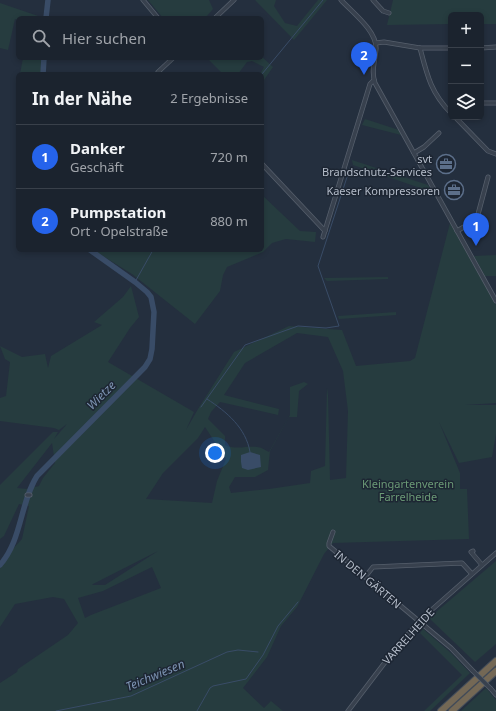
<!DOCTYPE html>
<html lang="de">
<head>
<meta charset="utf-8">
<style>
  body { margin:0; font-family:"Noto Sans",sans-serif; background:#242b36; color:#f1f3f6 }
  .controls { position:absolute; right:12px; top:12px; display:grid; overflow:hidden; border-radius:6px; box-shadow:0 2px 6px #0003 }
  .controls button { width:36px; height:36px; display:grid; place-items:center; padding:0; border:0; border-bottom:1px solid #39404a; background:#1b232e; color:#f1f3f6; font:20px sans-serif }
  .you { position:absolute; left:215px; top:453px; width:14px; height:14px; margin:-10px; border:3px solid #fff; border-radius:50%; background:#1a73e8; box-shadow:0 0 0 6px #1a73e833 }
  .badge { display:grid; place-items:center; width:26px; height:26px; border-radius:50%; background:#2563eb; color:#fff; font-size:13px; font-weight:700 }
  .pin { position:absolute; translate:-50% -33px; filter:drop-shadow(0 1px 2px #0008) }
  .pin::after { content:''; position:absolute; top:21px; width:14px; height:12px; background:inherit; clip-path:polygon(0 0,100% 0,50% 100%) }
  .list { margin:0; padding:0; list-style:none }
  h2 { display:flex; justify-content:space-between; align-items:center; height:52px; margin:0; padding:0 16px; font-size:17px }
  h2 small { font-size:13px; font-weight:400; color:#a0a4aa }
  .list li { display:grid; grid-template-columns:26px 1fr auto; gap:12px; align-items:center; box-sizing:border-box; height:64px; padding:0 16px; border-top:1px solid #39404a }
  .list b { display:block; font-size:15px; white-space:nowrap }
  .list p { margin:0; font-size:13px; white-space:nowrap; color:#a0a4aa }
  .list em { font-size:13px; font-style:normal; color:#a0a4aa }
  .icon { flex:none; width:22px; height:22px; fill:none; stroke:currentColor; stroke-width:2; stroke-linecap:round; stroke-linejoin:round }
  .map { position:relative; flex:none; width:496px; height:711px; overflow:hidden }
  .search { position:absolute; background:#1b232e; box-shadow:0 2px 6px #0003; left:16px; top:16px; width:248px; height:44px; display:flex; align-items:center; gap:10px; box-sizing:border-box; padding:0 14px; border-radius:6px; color:#a0a4aa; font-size:15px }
  .panel { position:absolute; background:#1b232e; box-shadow:0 2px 6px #0003; left:16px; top:72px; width:248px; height:180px; border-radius:6px }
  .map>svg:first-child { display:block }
</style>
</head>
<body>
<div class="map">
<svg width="496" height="711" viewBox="0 0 496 711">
  <rect width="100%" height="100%" fill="#242f3e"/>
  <g fill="#263c3f" fill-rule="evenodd">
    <path d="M148 0H209L213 9 206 17 207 18H163Z"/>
    <path d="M255 0H276L274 6 285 23 297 26 318 0H327L294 40Z"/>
    <path d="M393 0H496V24H481V15H451V24L387 25Z"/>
    <path d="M0 3 44 18H18V20L15 19 8 50 0 48Z"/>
    <path d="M262 57 273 67 262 83V74H260L264 67 252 61 247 62 238 74H223L207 58H262Z"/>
    <path d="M23 58H44L43 74H20Z"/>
    <path d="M365 119 399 130 401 135 362 125Z"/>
    <path d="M352 160 428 185 432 192 353 165Z"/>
    <path d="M262 195 300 231 316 232 315 242 286 239 272 243 263 252 227 267 223 275 220 291 195 324 132 274 98 253 96 250H262Z"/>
    <path d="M450 223 496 305V403L465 405H496V434L492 457 459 463 439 422 460 473V489H467L469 539 333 543 324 554 297 607 281 626 267 657 243 688 264 708 271 701 283 711H0V683L17 672 18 669 68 635 78 623 64 599 53 597 15 604 0 627V563L22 539 29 506 19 504 4 536 0 539V485L53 432H58L54 439 67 424 59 430 54 428 0 421V398L6 396 10 362 5 359 0 346 22 357 45 354 48 368 51 356 102 325 94 322 123 297 131 286 139 317 130 328 108 362 194 412 186 430 198 409 234 352 289 326 342 330 356 366 410 361 415 358ZM297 333 328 337 343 371 348 411 346 478 330 480 328 395 327 388 325 466 311 471 310 483 269 489 231 493 229 487 235 477H255L268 470 270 451 289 417H297L299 391 308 384 304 382 290 387V415L269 452C265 450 261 447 257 447 246 446 235 450 225 445V436L208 419 211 412 220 402 278 415 279 409 224 395 245 363ZM205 427 226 459 217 481 212 503 146 499 163 473 198 438ZM52 443 55 463 43 478 39 486 27 489 17 488ZM158 551 105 585H92L93 584ZM152 567 161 588 91 615 85 618 78 598 103 591Z"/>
    <path d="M496 255V276H485L474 256Z"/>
    <path d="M388 277V279L327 281 324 278Z"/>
    <path d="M396 312V315L339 319 338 316Z"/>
    <path d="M496 561V644L475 662 429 618Z"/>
    <path d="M423 629 451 653 470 673 430 711H424L462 675 420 633Z"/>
    <path d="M486 688 496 700V711H461Z"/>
  </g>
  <path fill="#394c67" d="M250 452 260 455 261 467 248 470 242 468 241 462V455Z"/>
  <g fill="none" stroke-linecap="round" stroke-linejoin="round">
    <g stroke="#394c67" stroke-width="1">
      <path d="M262 74 323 0"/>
      <path d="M135 282 153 250"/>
      <path d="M207 399C227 412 246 428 250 452"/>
      <path d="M201 407 245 345 298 326 326 328 339 326 318 266 350 168"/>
      <path d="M56 711 131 696 227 652 238 650 258 652"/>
      <path d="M197 711 210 688 213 686 246 679 263 655 278 626 298 602"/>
    </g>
    <g stroke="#394c67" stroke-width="5.5">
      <path d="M46 18 48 0"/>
      <path d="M43 74 44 58"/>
      <path d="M0 565C22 540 20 503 37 476L145 367 150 359 152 349 154 312 151 297 147 292 135 282 90 250"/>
    </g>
    <defs>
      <g id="street">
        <path d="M143 0 158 18"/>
        <path d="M341 0C353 13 377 31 376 49 375 61 371 71 375 83L496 301"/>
        <path d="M373 0 383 11 389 13"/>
        <path d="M215 18 234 0"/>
        <path d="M376 43 384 42 420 48H451"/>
        <path d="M420 48C427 75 431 93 451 113"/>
        <path d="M481 48 496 47"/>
        <path d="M161 74 158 72 173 58"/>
        <path d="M481 103H496"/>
        <path d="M455 117 488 151 496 154"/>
        <path d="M414 153 424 147 439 133"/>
        <path d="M262 164 325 231"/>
        <path d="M457 231 474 221 477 218 488 177"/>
        <path d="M323 237 370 84 374 80"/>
        <path d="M27 495H30"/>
        <path d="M333 532 329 543V546L451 648 472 670"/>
        <path d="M473 551 471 552 482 565"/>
        <path d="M365 577 373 567 462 563 472 574"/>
        <path d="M491 689 496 695"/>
        <path d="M348 711 386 661 419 621 496 553"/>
      </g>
      <g id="highway">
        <path d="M441 711 496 661"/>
        <path d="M452 711 496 671"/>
      </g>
    </defs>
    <use href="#street" stroke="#565f6c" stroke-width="5"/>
    <use href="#highway" stroke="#434c59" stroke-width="8"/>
    <use href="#street" stroke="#38414e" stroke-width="3.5"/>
    <use href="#highway" stroke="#746855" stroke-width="6"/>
    <defs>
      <path id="street-bridge" d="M472 670 491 689"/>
    </defs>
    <use href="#street-bridge" stroke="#565f6c" stroke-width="5" stroke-linecap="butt"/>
    <use href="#street-bridge" stroke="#38414e" stroke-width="3.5"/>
  </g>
  <defs>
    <symbol id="office-ring" viewBox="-11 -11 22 22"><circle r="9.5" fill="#1d2633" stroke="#5c6f8a" stroke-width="1.5"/><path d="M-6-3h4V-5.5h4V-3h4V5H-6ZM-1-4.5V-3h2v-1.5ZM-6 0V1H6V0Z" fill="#5c6f8a"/></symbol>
  </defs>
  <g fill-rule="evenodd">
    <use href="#office-ring" x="435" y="153" width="22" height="22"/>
    <use href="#office-ring" x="443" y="179" width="22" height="22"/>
  </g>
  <g text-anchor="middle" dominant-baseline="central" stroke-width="3" stroke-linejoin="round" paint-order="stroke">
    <g font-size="11" fill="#b4bcc9" stroke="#1d2633" text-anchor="end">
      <text x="432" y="158">svt<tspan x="432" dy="13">Brandschutz-Services</tspan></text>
      <text x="440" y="190">Kaeser Kompressoren</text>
    </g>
    <g font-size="11" fill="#6b9a76" stroke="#1d2633">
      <text x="408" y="483">Kleingartenverein<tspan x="408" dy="13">Farrelheide</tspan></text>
    </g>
    <g font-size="11" fill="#b4bcc9" stroke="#1d2633">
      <text transform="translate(368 579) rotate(40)">IN DEN GÄRTEN</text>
      <text transform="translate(408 636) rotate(-48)">VARRELHEIDE</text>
    </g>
    <g font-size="12" font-style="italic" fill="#7c92b1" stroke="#1d2633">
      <text transform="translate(101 395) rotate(-45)">Wietze</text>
      <text transform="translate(155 675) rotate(-23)">Teichwiesen</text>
    </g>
  </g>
</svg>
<div class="controls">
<button>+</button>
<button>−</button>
<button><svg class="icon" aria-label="layers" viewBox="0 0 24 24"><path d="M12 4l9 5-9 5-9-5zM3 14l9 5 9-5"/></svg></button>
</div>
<div class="you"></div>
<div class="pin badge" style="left:476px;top:246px">1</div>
<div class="pin badge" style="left:364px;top:75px">2</div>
<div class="search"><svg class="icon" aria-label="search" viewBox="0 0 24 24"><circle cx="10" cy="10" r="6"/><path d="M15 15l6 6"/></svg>Hier suchen</div>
<section class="panel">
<h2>In der Nähe<small>2 Ergebnisse</small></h2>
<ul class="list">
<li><span class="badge">1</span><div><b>Danker</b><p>Geschäft</p></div><em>720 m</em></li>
<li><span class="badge">2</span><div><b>Pumpstation</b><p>Ort · Opelstraße</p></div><em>880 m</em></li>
</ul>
</section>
</div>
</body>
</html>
